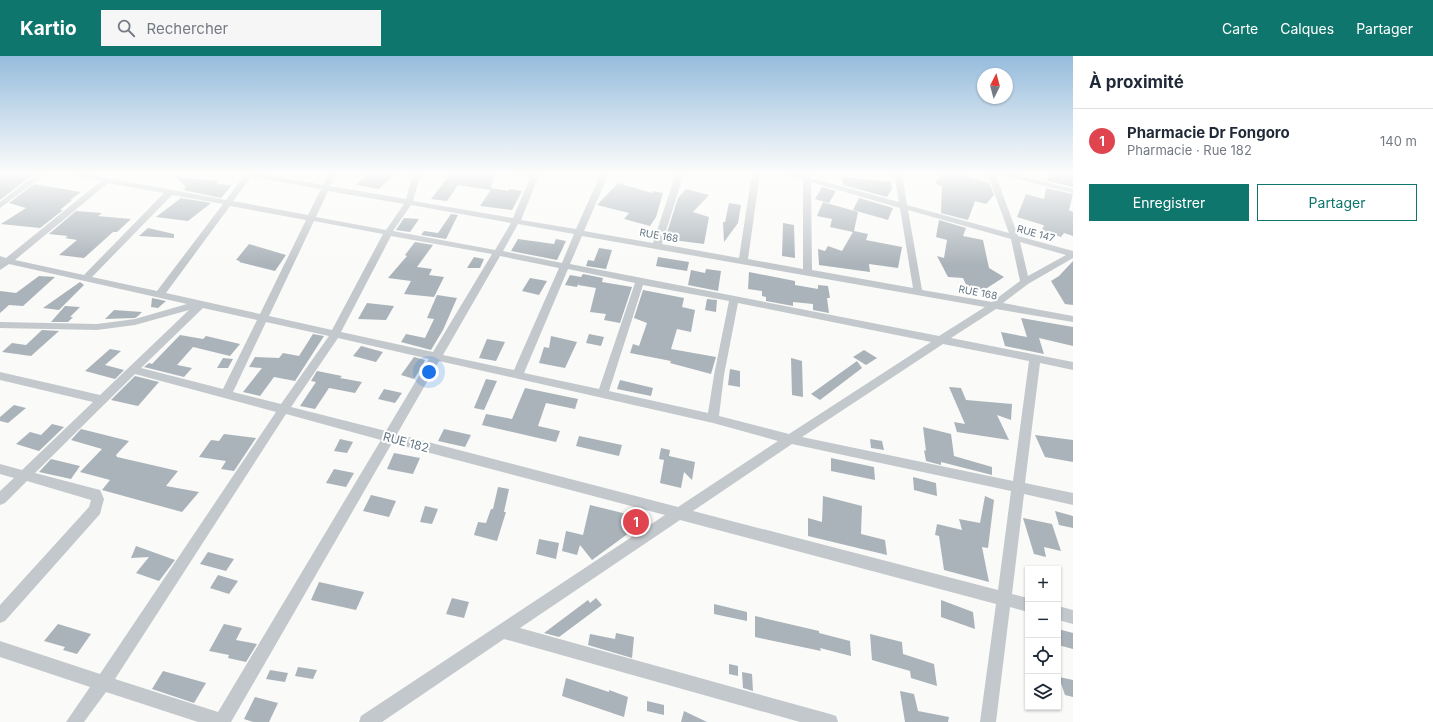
<!DOCTYPE html>
<html lang="fr">
<head>
<meta charset="utf-8">
<style>
  body { margin:0; font-family:Inter,sans-serif; background:#f6f6f7; color:#1f2937 }
  .controls { position:absolute; right:12px; bottom:12px; display:grid; overflow:hidden; border-radius:0px; box-shadow:0 1px 3px #0004 }
  .controls button { width:36px; height:36px; display:grid; place-items:center; padding:0; border:0; border-bottom:1px solid #e0e1e3; background:#fff; color:#1f2937; font:20px sans-serif }
  .compass { position:absolute; left:977px; top:12px; width:36px; height:36px; border-radius:50%; background:#fff; box-shadow:0 1px 3px #0004; rotate:6deg }
  .you { position:absolute; left:429px; top:316px; width:14px; height:14px; margin:-10px; border:3px solid #fff; border-radius:50%; background:#1a73e8; box-shadow:0 0 0 6px #1a73e833 }
  .badge { display:grid; place-items:center; width:26px; height:26px; border-radius:50%; background:#0f766e; color:#fff; font-size:13px; font-weight:700 }
  .pin { position:absolute; translate:-50% -50%; border:2px solid #fff; box-shadow:0 1px 4px #0006 }
  .list { margin:0; padding:0; list-style:none }
  h2 { display:flex; justify-content:space-between; align-items:center; height:52px; margin:0; padding:0 16px; font-size:17px }
  h2 small { font-size:13px; font-weight:400; color:#747a83 }
  .list li { display:grid; grid-template-columns:26px 1fr auto; gap:12px; align-items:center; box-sizing:border-box; height:64px; padding:0 16px; border-top:1px solid #e0e1e3 }
  .list b { display:block; font-size:15px; white-space:nowrap }
  .list p { margin:0; font-size:13px; white-space:nowrap; color:#747a83 }
  .list em { font-size:13px; font-style:normal; color:#747a83 }
  .actions { display:flex; gap:8px; padding:12px 16px }
  .actions a { flex:1; padding:9px 0; border:1px solid #0f766e; border-radius:0px; text-align:center; font-size:14px; color:#0f766e }
  .actions .main { background:#0f766e; color:#fff }
  .icon { flex:none; width:22px; height:22px; fill:none; stroke:currentColor; stroke-width:2; stroke-linecap:round; stroke-linejoin:round }
  .map { position:relative; flex:none; width:1073px; height:666px; overflow:hidden }
  header { display:flex; align-items:center; gap:24px; box-sizing:border-box; height:56px; padding:0 20px; background:#0f766e; color:#fff }
  header strong { font-size:19px }
  nav { display:flex; gap:22px; margin-inline-start:auto; font-size:14px }
  .search { width:280px; height:36px; background:#f6f6f7; display:flex; align-items:center; gap:10px; box-sizing:border-box; padding:0 14px; border-radius:0px; color:#747a83; font-size:15px }
  main { display:flex }
  aside { flex:1; background:#fff }
  .map>svg:first-child { display:block }
</style>
</head>
<body>
<header>
<strong>Kartio</strong>
<div class="search"><svg class="icon" aria-label="search" viewBox="0 0 24 24"><circle cx="10" cy="10" r="6"/><path d="M15 15l6 6"/></svg>Rechercher</div>
<nav><a>Carte</a><a>Calques</a><a>Partager</a></nav>
</header>
<main>
<div class="map">
<svg width="1073" height="666" viewBox="0 0 1073 666">
  <rect width="100%" height="100%" fill="#fafaf8"/>
  <g fill="#aab3b9">
    <path d="M0 117H35L0 144Z"/>
    <path d="M369 117H395L379 133 356 129Z"/>
    <path d="M451 117H480L494 119 491 134 458 129 447 145 431 143Z"/>
    <path d="M942 117H952L989 127 994 139 986 148 975 145 968 164 941 157 942 130 935 128Z"/>
    <path d="M1049 117H1073V131L1047 125Z"/>
    <path d="M176 121 219 125 217 128 232 129 221 142 183 134 186 131Z"/>
    <path d="M842 121 891 126 892 133 887 141 843 129Z"/>
    <path d="M618 127 652 137 653 135 663 137 656 161 650 170 624 163 629 157 597 149Z"/>
    <path d="M34 128 81 136 70 144H72L60 154H63L40 172 1 168 26 152 9 147Z"/>
    <path d="M822 131 836 135 829 147 815 143Z"/>
    <path d="M492 132 508 135 509 133 522 135 512 154 480 150Z"/>
    <path d="M1046 132 1073 138 1069 154 1073 156V180L1064 177 1061 181 1046 176 1042 173 1044 170 1043 169 1017 161 1026 138 1044 143Z"/>
    <path d="M686 133 709 139 693 156 709 161 704 188 665 183 678 142Z"/>
    <path d="M181 142 211 147 188 165 156 161Z"/>
    <path d="M859 142 893 152 888 164 853 154Z"/>
    <path d="M823 146 858 156 854 175 868 178 866 184 902 191 898 212 869 208 870 216 819 209 818 193 825 195 828 190 842 195 853 176 830 171 832 163 817 160Z"/>
    <path d="M729 147 741 149 738 167 724 186 723 166H725Z"/>
    <path d="M76 155 102 157 98 160 131 163 117 176H113L84 202 59 199 77 184 65 182 68 180 49 178Z"/>
    <path d="M451 158 458 159 446 183 421 179 424 175 438 177Z"/>
    <path d="M404 162 419 163 410 176 396 174Z"/>
    <path d="M939 164 966 172 963 180 983 184 989 212 1004 221 984 234 968 233 963 222 948 221 937 200 944 202 947 184 936 181Z"/>
    <path d="M783 167 794 169 795 202 782 200Z"/>
    <path d="M148 172 174 178V182L139 180Z"/>
    <path d="M518 183 554 188 556 183 566 185 557 204 511 195Z"/>
    <path d="M415 186 433 189 417 211 432 213 429 219 444 221 434 241 404 238 411 225 388 222 407 200 405 199Z"/>
    <path d="M249 188 286 199 275 215 239 206 240 205 236 204Z"/>
    <path d="M599 192 612 194 606 213 586 210 588 204 594 205Z"/>
    <path d="M474 201 484 203 480 212H467Z"/>
    <path d="M658 201 689 206 687 215 656 210Z"/>
    <path d="M1073 205V249L1065 248 1051 225 1059 220Z"/>
    <path d="M706 213 721 215 718 235 688 229 691 214 705 217Z"/>
    <path d="M749 216 795 225V229L818 233V229L828 230 830 242H827L829 257 813 254V248L793 246V250L766 245V241L762 240V235L748 233Z"/>
    <path d="M583 218 603 222 602 226 632 231 620 267 604 264 606 258 590 256 596 232 578 229 579 225 577 231 565 229 570 219 581 221Z"/>
    <path d="M39 220 55 221 23 250 9 249 0 257V235L16 237Z"/>
    <path d="M530 222 547 225 539 239 522 235Z"/>
    <path d="M80 226 84 229 59 254 43 252Z"/>
    <path d="M643 234 684 242 682 251 695 254 691 276 677 273 671 293 716 301 711 318 670 307 671 305 630 297 633 288 639 290 647 267 634 262Z"/>
    <path d="M437 239 457 242 443 274 431 294 401 286 406 278 425 282 434 263 427 262Z"/>
    <path d="M152 242 166 245 158 252 151 251Z"/>
    <path d="M707 243 717 244 716 256 705 254Z"/>
    <path d="M367 247 394 250 386 264 358 263Z"/>
    <path d="M65 250 80 251 70 261H73L68 266H51Z"/>
    <path d="M114 254 142 256 138 260 135 262 105 263Z"/>
    <path d="M1021 262 1073 271V290L1039 282 1044 298 1005 290 1001 276 1027 281Z"/>
    <path d="M42 274 59 275 31 300 2 296 12 287 26 289Z"/>
    <path d="M313 278 324 280 295 325 274 321 260 340 243 336 262 312 249 311 255 301 279 302 283 297 299 300Z"/>
    <path d="M589 278 604 281 601 290 586 287Z"/>
    <path d="M180 279 203 283 206 280 240 288 230 300 193 291 177 309 192 312 184 321 144 311 149 307 152 308Z"/>
    <path d="M551 280 577 286 565 312 539 307 544 291 549 292Z"/>
    <path d="M487 283 505 286 496 305 479 302Z"/>
    <path d="M361 290 383 296 376 306 353 300Z"/>
    <path d="M110 293 121 295 105 309 124 314 115 323 85 315Z"/>
    <path d="M864 294 877 302 866 309 853 301Z"/>
    <path d="M414 301 425 304 423 308H424L414 323 401 319Z"/>
    <path d="M223 302 233 303 228 312H217Z"/>
    <path d="M791 302 802 305 803 341 792 339Z"/>
    <path d="M857 305 862 312 820 344 811 338Z"/>
    <path d="M730 313 740 315V331L728 329Z"/>
    <path d="M317 315 342 320 340 322 362 326 355 337 329 332 315 353 300 350 316 326 311 325Z"/>
    <path d="M135 320 159 326 138 350 111 344Z"/>
    <path d="M486 323 497 325 484 354 474 352Z"/>
    <path d="M620 324 653 332 651 340 617 333Z"/>
    <path d="M949 331 961 332 966 344 1012 348 1011 364 997 359 1009 384 957 376 954 366 965 368Z"/>
    <path d="M525 332 578 343 575 353 546 347 538 370 560 375 556 386 482 369 486 358 512 363Z"/>
    <path d="M384 333 402 337 395 347 378 343Z"/>
    <path d="M14 349 26 352 8 367 0 365V361Z"/>
    <path d="M52 368 64 371 39 395 16 388 30 376 41 379Z"/>
    <path d="M923 371 951 378 954 400 992 411V419L941 406V409L926 405 924 394 926 395Z"/>
    <path d="M81 373 129 385 116 399 117 401 178 415 166 430 199 436 182 456 102 434 110 424 80 416 102 393 71 384Z"/>
    <path d="M444 373 471 379 465 391 438 385Z"/>
    <path d="M224 378 256 382 234 415 221 413 226 405 199 401 211 384 219 385Z"/>
    <path d="M1035 379 1073 384V406L1045 401Z"/>
    <path d="M579 380 622 389 619 400 576 390Z"/>
    <path d="M340 383 353 386 347 397 334 395Z"/>
    <path d="M870 383 882 385 884 394 871 392Z"/>
    <path d="M661 392 670 394 669 400 695 406 692 424 684 416 681 432 660 427 664 404 659 403Z"/>
    <path d="M394 397 420 402 413 418 387 413Z"/>
    <path d="M831 402 874 411 875 424 831 415Z"/>
    <path d="M51 403 80 410 71 423 39 416Z"/>
    <path d="M334 413 354 417 346 431 326 427Z"/>
    <path d="M913 421 936 427 937 440 914 434Z"/>
    <path d="M498 431 509 433 504 456H506L497 485 474 479 478 466 486 467 491 453H493Z"/>
    <path d="M371 439 396 445 389 461 363 455Z"/>
    <path d="M823 440 862 450 861 478 885 484 887 499 808 480V462L822 466Z"/>
    <path d="M985 440 994 444 988 492 982 491 989 526 944 514 939 480 935 479 937 468 962 474 959 463 980 467Z"/>
    <path d="M590 449 635 460 648 463 592 504 580 489 577 499 562 495 566 475 583 479Z"/>
    <path d="M425 450 438 453 432 468 420 466Z"/>
    <path d="M1055 455 1073 460V472L1059 469Z"/>
    <path d="M1023 462 1052 468 1061 495 1044 491 1046 501 1034 498Z"/>
    <path d="M539 483 559 487 556 503 536 498Z"/>
    <path d="M136 490 175 504 159 525 136 517 149 501 131 502Z"/>
    <path d="M208 496 234 503 226 515 200 508Z"/>
    <path d="M218 519 238 525 229 538 210 532Z"/>
    <path d="M319 526 364 536 356 554 311 544Z"/>
    <path d="M452 542 469 546 464 562 446 558Z"/>
    <path d="M596 542 602 549 559 581 544 577 588 544 590 547Z"/>
    <path d="M941 544 973 556 975 573 941 561Z"/>
    <path d="M714 548 747 556V565L714 558Z"/>
    <path d="M755 560 819 575V577L850 585 851 600 820 592 821 595 755 581Z"/>
    <path d="M58 568 91 578 77 598 63 594 65 591 44 585Z"/>
    <path d="M224 568 242 572 236 584 257 588 246 606 228 602 229 599 209 595Z"/>
    <path d="M1058 573 1073 577V593L1058 589Z"/>
    <path d="M616 577 634 581 632 602 588 589 590 578 615 583Z"/>
    <path d="M870 578 902 586 903 598 934 608 937 630 911 622 910 615 872 604Z"/>
    <path d="M729 608 738 610V620L729 618Z"/>
    <path d="M298 611 317 614 313 623 295 620Z"/>
    <path d="M270 614 288 617 285 626 266 623Z"/>
    <path d="M163 615 206 627 194 647 152 633Z"/>
    <path d="M742 616 752 618 753 635 743 632Z"/>
    <path d="M1059 621 1073 624V641L1065 639Z"/>
    <path d="M566 622 609 636V634L628 641 624 661 562 640Z"/>
    <path d="M900 635 914 638 918 655 949 661 948 666H905Z"/>
    <path d="M255 641 278 647 269 666H253L244 663Z"/>
    <path d="M647 645 664 649V659L647 655Z"/>
    <path d="M684 655 707 666H681Z"/>
  </g>
  <g fill="none" stroke-linecap="round" stroke-linejoin="round">
    <g fill="#c3c8cc" fill-rule="evenodd">
      <path d="M38 117H47L0 152V146Z"/>
      <path d="M63 117H80L226 144 244 120 237 117H255L323 129 329 117H337L330 130 406 143 413 117H421L413 145 513 162 530 122 511 117H540L521 164 576 173 601 117H609L584 175 653 187 676 117H684L662 188 739 202 752 117H760L748 203 803 213V124L782 117H795L803 120V117H811V122L899 146 894 117H902L907 149 1009 177 987 117H995L1018 180 1073 195V202L1028 228 1003 247 1073 260V266L996 253 951 282 1073 306V314L1040 307 1025 427 1073 437V449L1024 438 1012 538 1028 542V556L1010 551 996 666H980L996 548 680 464 520 572 830 658 836 660 838 666H800L504 583 382 666H359L361 660 665 459 392 387 231 666H198L106 636 84 666H66L90 631 0 601V585L100 618 276 356 135 318 35 417 100 434 104 443 100 458 5 565 0 567V549L89 451 91 444 27 425 5 447 0 449V435L14 422 0 418V408L22 414 93 346 0 324V316L100 339 189 254 135 269 97 274 0 272V266L97 268 135 263 187 248 9 208 0 214V200L6 202 101 125ZM251 121 321 133 308 159 233 145ZM811 126 900 152 913 232 812 214ZM108 127 164 137 84 219 15 204ZM328 135 404 148 386 174 316 161ZM172 139 223 148 157 235 92 221ZM411 149 511 167 495 194 393 175ZM230 150 306 164 260 258 166 237ZM908 154 1011 183 1020 225 992 246 922 234ZM314 165 383 178 332 274 269 260ZM518 168 574 178 562 207 503 195ZM391 180 492 198 433 296 341 276ZM582 180 985 251 939 280 570 208ZM1020 186 1066 199 1028 220ZM500 200 559 212 514 314 443 299ZM568 213 635 227 599 333 524 317ZM643 229 729 245 714 319 708 357 609 335ZM738 247 931 286 789 378 719 360 724 319ZM203 252 257 264 223 333 141 312ZM266 266 329 280 281 348 233 336ZM338 282 429 303 386 375 291 351ZM943 288 1029 305 1013 425 802 381ZM439 305 713 367 778 385 678 451 397 378ZM286 358 381 384 218 656 115 623ZM792 388 1011 435 998 534 693 455Z"/>
      <path d="M995 117H1009L1073 133V137Z"/>
      <path d="M1058 550 1073 554V568L1058 564Z"/>
    </g>
  </g>
  <linearGradient id="sky" x2="0" y2="1"><stop stop-color="#96bcdc"/><stop offset="0.56" stop-color="#fdfdfc"/><stop offset="1" stop-color="#fdfdfc" stop-opacity="0"/></linearGradient>
  <rect width="1073" height="210" fill="url(#sky)"/>
  <g text-anchor="middle" dominant-baseline="central" stroke-width="4" stroke-linejoin="round" paint-order="stroke">
    <g font-size="10" fill="#657683" stroke="#fff">
      <text transform="translate(1036 177) rotate(15)">RUE 147</text>
      <text transform="translate(659 179) rotate(10)">RUE 168</text>
      <text transform="translate(978 236) rotate(11)">RUE 168</text>
    </g>
    <g font-size="12" fill="#657683" stroke="#fff">
      <text transform="translate(406 386) rotate(15)">RUE 182</text>
    </g>
  </g>
</svg>
<div class="controls">
<button>+</button>
<button>−</button>
<button><svg class="icon" aria-label="locate" viewBox="0 0 24 24"><circle cx="12" cy="12" r="6"/><path d="M12 2v4M12 18v4M2 12h4M18 12h4"/></svg></button>
<button><svg class="icon" aria-label="layers" viewBox="0 0 24 24"><path d="M12 4l9 5-9 5-9-5zM3 14l9 5 9-5"/></svg></button>
</div>
<svg class="compass" viewBox="-18 -18 36 36"><path d="M0-13l5 13h-10z" fill="#e53935"/><path d="M0 13l5-13h-10z" fill="#747a83"/></svg>
<div class="you"></div>
<div class="pin badge" style="left:636px;top:466px;background:#e0444e">1</div>
</div>
<aside>
<h2>À proximité<small></small></h2>
<ul class="list">
<li><span class="badge" style="background:#e0444e">1</span><div><b>Pharmacie Dr Fongoro</b><p>Pharmacie · Rue 182</p></div><em>140 m</em></li>
</ul>
<div class="actions"><a class="main">Enregistrer</a><a>Partager</a></div>
</aside>
</main>
</body>
</html>
